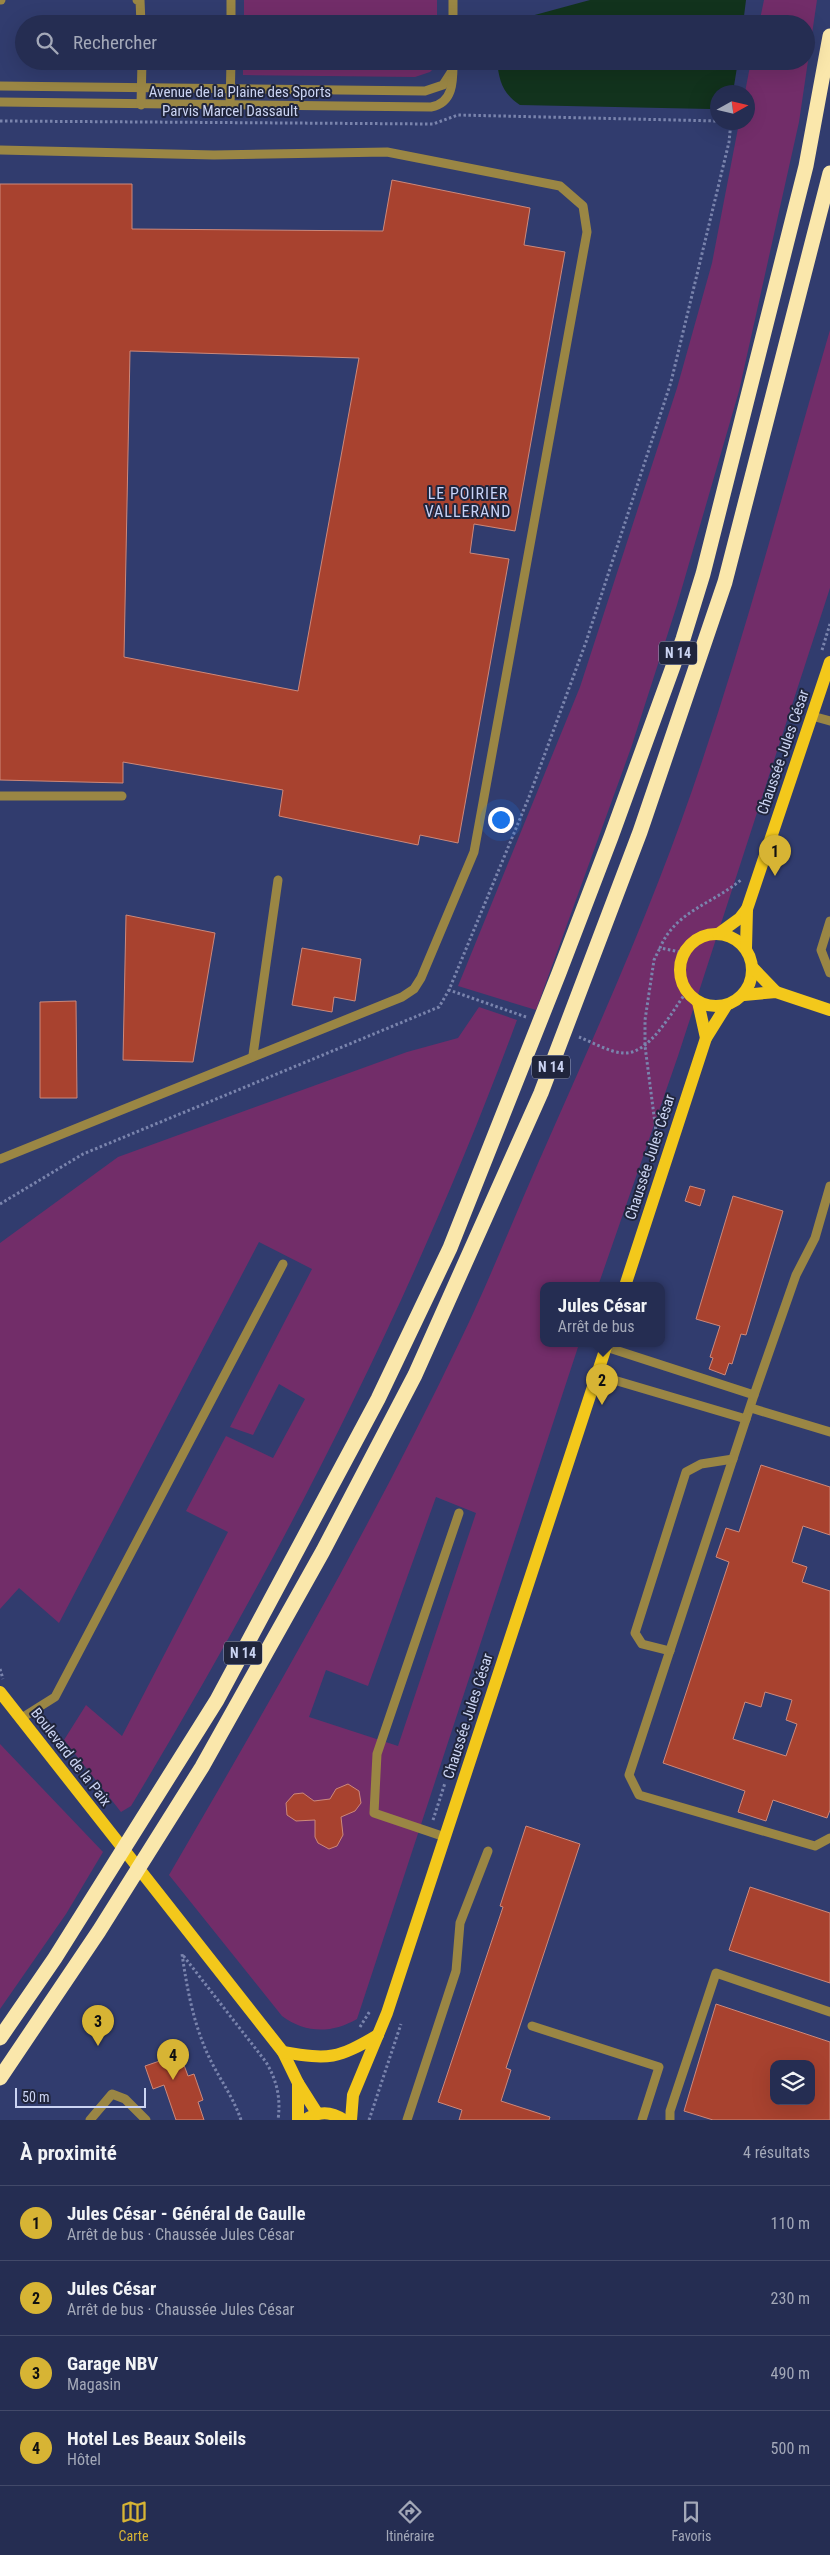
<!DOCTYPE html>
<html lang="fr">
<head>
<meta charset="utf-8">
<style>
  body { margin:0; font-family:"Roboto Condensed",sans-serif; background:#31395c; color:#f1f3f6 }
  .controls { position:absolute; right:15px; bottom:15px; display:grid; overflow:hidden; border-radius:10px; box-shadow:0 5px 20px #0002 }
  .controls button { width:45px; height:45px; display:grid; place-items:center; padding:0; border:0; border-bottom:1px solid #424969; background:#252d52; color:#f1f3f6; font:25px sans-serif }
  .compass { position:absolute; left:710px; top:85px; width:45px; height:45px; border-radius:50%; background:#252d52; box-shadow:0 5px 20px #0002; rotate:82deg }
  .scale { position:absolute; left:15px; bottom:12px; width:131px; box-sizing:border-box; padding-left:5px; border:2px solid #cbd4f3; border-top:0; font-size:14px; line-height:18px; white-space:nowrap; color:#cbd4f3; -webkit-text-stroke:4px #20253c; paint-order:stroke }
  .you { position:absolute; left:500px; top:819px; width:18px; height:18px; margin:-12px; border:4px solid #fff; border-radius:50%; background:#1a73e8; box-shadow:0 0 0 8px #1a73e833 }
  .badge { display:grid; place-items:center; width:32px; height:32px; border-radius:50%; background:#d7b434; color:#111; font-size:16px; font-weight:700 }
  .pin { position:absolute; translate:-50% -41px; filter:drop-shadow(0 1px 2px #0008) }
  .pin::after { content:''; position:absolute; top:26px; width:18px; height:15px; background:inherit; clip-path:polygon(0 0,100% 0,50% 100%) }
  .popup { position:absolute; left:540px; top:1282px; width:125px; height:65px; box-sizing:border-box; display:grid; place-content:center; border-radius:10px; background:#252d52; filter:drop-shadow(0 1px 4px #0005); font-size:16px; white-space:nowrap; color:#a3a8b8 }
  .popup b { font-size:19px; color:#f1f3f6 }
  .popup::after { content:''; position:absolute; left:50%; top:100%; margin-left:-10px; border:10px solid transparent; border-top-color:#252d52 }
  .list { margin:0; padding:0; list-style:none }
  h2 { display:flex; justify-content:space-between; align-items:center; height:65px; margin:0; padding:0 20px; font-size:21px }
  h2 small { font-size:16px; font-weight:400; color:#a3a8b8 }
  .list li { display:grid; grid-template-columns:32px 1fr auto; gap:15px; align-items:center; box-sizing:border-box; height:75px; padding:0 20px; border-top:1px solid #424969 }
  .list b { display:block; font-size:19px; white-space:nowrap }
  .list p { margin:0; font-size:16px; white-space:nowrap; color:#a3a8b8 }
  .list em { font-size:16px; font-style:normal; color:#a3a8b8 }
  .icon { flex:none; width:28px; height:28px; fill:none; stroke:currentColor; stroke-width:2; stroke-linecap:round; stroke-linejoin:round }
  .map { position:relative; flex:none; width:830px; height:2120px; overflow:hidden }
  .search { position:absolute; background:#252d52; box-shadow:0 5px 20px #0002; left:15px; right:15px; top:15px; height:55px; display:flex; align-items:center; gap:12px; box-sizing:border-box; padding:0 18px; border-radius:28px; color:#a3a8b8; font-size:19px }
  .sheet { height:365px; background:#252d52 }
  nav { display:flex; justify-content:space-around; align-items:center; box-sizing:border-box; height:70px; border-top:1px solid #424969; background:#252d52; font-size:14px; color:#a3a8b8 }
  nav a { display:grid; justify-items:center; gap:2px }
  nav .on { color:#d7b434 }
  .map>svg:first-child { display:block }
</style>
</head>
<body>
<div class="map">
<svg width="830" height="2120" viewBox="0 0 830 2120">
  <rect width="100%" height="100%" fill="#313c6e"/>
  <g fill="#722d69" fill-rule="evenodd">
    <rect x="244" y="0" width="193" height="24"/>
    <path d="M764 0H817L799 122 739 391 677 605 631 748 536 1010 458 986 580 687 677 388 712 263 739 123 748 122V92H745L751 61H806V24H759Z"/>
    <path d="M243 61H436V66L430 72 415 77 243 75Z"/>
    <path d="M830 330V588L678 1056 598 1286H543V1344H579L357 2019C331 2034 305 2033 282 2016L169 1875C271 1700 373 1523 461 1339 489 1281 513 1220 539 1161 580 1068 622 975 659 880 729 701 776 514 830 330ZM436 1497 476 1513 398 1746 309 1717 326 1670 368 1686Z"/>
    <path d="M479 1007 517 1020C416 1294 282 1556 131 1806L121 1812 64 1740 86 1705 122 1736 228 1532 186 1511 226 1436 273 1458 305 1399 279 1384 253 1435 230 1427 312 1269 259 1242 59 1623 19 1588 0 1609V1243L118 1157 407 1052 458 1038Z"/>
    <path d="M0 1744 103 1852 66 1914 0 2009Z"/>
  </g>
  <g fill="#12331d">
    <path d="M590 0H746L743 24H502Z"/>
    <path d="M497 61H738L733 92H718L717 109H710L520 105C503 94 499 81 497 61Z"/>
  </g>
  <g fill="#a8422f" stroke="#cd887a" fill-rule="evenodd">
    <path d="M392 180 530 208 524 245 565 252 515 531 474 524 470 553 509 559 458 843 420 835 418 845 279 816 283 790 123 762V783L0 780V184H132V229L383 231ZM130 351 359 358 298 691 124 657Z"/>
    <path d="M126 915 215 933 193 1062 123 1060Z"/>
    <path d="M302 948 361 959 355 1001 334 997 332 1012 292 1005Z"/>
    <path d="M76 1001 77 1098H40V1002Z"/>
    <path d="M690 1186 705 1190 700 1206 685 1201Z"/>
    <path d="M733 1196 783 1211 746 1335 741 1334 732 1364 729 1363 725 1375 709 1369 713 1358 710 1357 720 1326 696 1319Z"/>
    <path d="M761 1465 830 1487V1535L803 1526 792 1562 807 1567 802 1582 830 1591V1810L827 1818 773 1800 766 1821 738 1812 745 1791 663 1763 729 1562 716 1557 726 1528 739 1532ZM765 1692 792 1700 786 1720 797 1724 786 1756 733 1739 745 1702 761 1707Z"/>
    <path d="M348 1784 359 1791 361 1803 355 1811 341 1817 343 1835 337 1846 329 1849 318 1843 315 1837V1820L296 1821 287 1815 286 1803 294 1794 303 1793 314 1801 330 1799 336 1789Z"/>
    <path d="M526 1826 580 1844 506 2068 511 2070 501 2101 550 2117 549 2120H459L462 2110 438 2102 503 1907 500 1906Z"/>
    <path d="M750 1887 830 1913V1983L729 1950Z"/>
    <path d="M716 2004 830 2042V2120H713L684 2111ZM774 2064H811V2101H774Z"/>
    <path d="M180 2054 188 2076 194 2074 203 2100 198 2102 204 2120H176L164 2085 153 2089 145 2066Z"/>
  </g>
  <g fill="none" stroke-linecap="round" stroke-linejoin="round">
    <g stroke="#7a84ad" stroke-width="3" stroke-dasharray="2.5 2.5" stroke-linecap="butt">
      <path d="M0 121 433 124 458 115 718 121"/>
      <path d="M822 650 830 624"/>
      <path d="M685 953 660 948C675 911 713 904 742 879"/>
      <path d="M526 1017 449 990 529 797 586 642 671 382 729 142 731 122"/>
      <path d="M579 1037C592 1042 609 1052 623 1053 649 1055 671 1013 685 994"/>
      <path d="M657 1139 645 1046V1020L654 960 660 948"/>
      <path d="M0 1204 83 1154 439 1007 449 990"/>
      <path d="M0 1669 3 1679"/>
      <path d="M433 1820 445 1783"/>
      <path d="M360 2027 370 2011"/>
      <path d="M241 2120C233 2096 218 2077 208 2055 193 2022 187 1988 182 1954L266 2062C277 2081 281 2098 278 2120"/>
      <path d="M369 2120 401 2024"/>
    </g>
    <g stroke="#9a8644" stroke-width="9">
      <path d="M0 0H1"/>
      <path d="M137 0H140L141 24"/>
      <path d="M453 0V24"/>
      <path d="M231 24V0"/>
      <path d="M0 86 425 91 443 85 452 71"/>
      <path d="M0 102 431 107C454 103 453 80 453 61"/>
      <path d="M141 105 142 61"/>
      <path d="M230 106 231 61"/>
      <path d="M0 150 214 155 387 152 560 186 583 206 587 232 474 852 421 978 414 989 402 997 0 1159"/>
      <path d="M812 716 830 721"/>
      <path d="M0 796H122"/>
      <path d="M830 921 821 950 830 973"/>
      <path d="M253 1055 278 880"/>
      <path d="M597 1375 746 1419 754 1395 606 1347"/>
      <path d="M754 1395 796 1275 815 1238 830 1186"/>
      <path d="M751 1408 830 1432"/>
      <path d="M746 1419 629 1775 639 1795 815 1846 830 1838"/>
      <path d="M670 1651 642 1644 635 1633 686 1472 701 1464 733 1459"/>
      <path d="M20 1719 55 1697 283 1264"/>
      <path d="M445 1837 374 1813 377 1754 459 1513"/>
      <path d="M532 2026 659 2067 642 2120"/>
      <path d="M90 2120 112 2094 125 2099 146 2120"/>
      <path d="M407 2120 456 1971 460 1923 488 1851"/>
      <path d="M670 2120V2111L716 1973 830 2012"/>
    </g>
    <g stroke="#f3c81b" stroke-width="12">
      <circle cx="716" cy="970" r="36"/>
      <path d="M718 934 740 918 747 909"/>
      <path d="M746 948 747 909 830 662"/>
      <path d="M753 968 776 992"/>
      <path d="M744 995 776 992 830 1010"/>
      <path d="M698 1002 706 1038"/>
      <path d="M625 1286 706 1038 726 1006"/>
      <path d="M0 1692 283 2052 298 2083 317 2113"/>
      <path d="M283 2052C330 2060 337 2059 378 2035"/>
      <path d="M298 2120V2083"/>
      <path d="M305 2120C318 2111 331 2111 344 2120"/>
      <path d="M351 2120 353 2095 387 2013 607 1344"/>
    </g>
    <g stroke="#fae7ab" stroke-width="15">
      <path d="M0 2038 55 1958 217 1700 378 1399 450 1248 559 973 611 837 683 639 703 574 806 166 830 36"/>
      <path d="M0 2078 99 1931 202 1767 323 1551 415 1375 541 1093 640 832 725 582 830 173"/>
    </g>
  </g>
  <g text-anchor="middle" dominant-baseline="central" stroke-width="4" stroke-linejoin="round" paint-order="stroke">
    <g fill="#20253c" stroke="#98a0bc" stroke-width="1">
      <rect x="659" y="641.5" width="38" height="23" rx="4"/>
      <rect x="532" y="1055.5" width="38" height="23" rx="4"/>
      <rect x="224" y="1641.5" width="38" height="23" rx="4"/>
    </g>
    <g font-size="14" font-weight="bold" fill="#cbd4f3">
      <text x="678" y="653">N 14</text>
      <text x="551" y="1067">N 14</text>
      <text x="243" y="1653">N 14</text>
    </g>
    <g font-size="15" fill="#cbd4f3" stroke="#20253c">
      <text x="240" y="92">Avenue de la Plaine des Sports</text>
      <text x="230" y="111">Parvis Marcel Dassault</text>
      <text transform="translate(783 752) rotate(-71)">Chaussée Jules César</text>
      <text transform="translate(650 1157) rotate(-72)">Chaussée Jules César</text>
      <text transform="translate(468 1716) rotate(-72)">Chaussée Jules César</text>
      <text transform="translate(71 1757) rotate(52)">Boulevard de la Paix</text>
    </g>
    <g font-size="16" letter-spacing="1" fill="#c7d2f7" stroke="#20253c">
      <text x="468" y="493">LE POIRIER<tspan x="468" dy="18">VALLERAND</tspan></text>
    </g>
  </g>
</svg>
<div class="controls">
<button><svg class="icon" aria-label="layers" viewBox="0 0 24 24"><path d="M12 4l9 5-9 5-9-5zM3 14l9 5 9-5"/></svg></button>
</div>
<svg class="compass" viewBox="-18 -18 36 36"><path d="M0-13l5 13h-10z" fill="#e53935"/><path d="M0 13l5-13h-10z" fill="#a3a8b8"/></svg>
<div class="scale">50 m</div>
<div class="you"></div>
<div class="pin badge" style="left:775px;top:876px">1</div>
<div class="pin badge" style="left:602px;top:1405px">2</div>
<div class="popup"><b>Jules César</b>Arrêt de bus</div>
<div class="pin badge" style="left:98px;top:2046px">3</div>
<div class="pin badge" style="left:173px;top:2080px">4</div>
<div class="search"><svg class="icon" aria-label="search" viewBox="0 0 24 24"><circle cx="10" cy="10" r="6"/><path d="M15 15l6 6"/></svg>Rechercher</div>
</div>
<section class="sheet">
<h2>À proximité<small>4 résultats</small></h2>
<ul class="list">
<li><span class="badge">1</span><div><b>Jules César - Général de Gaulle</b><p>Arrêt de bus · Chaussée Jules César</p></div><em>110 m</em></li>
<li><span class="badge">2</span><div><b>Jules César</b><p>Arrêt de bus · Chaussée Jules César</p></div><em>230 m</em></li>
<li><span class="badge">3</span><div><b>Garage NBV</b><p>Magasin</p></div><em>490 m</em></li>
<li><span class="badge">4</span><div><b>Hotel Les Beaux Soleils</b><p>Hôtel</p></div><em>500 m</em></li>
</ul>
</section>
<nav>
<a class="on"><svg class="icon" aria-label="map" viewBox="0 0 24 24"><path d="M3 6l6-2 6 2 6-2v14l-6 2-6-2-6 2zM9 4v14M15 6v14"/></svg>Carte</a>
<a><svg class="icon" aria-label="directions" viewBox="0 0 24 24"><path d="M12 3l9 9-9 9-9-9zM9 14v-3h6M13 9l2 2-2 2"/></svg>Itinéraire</a>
<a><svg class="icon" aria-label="saved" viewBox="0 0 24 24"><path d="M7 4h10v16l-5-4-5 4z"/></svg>Favoris</a>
</nav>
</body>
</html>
